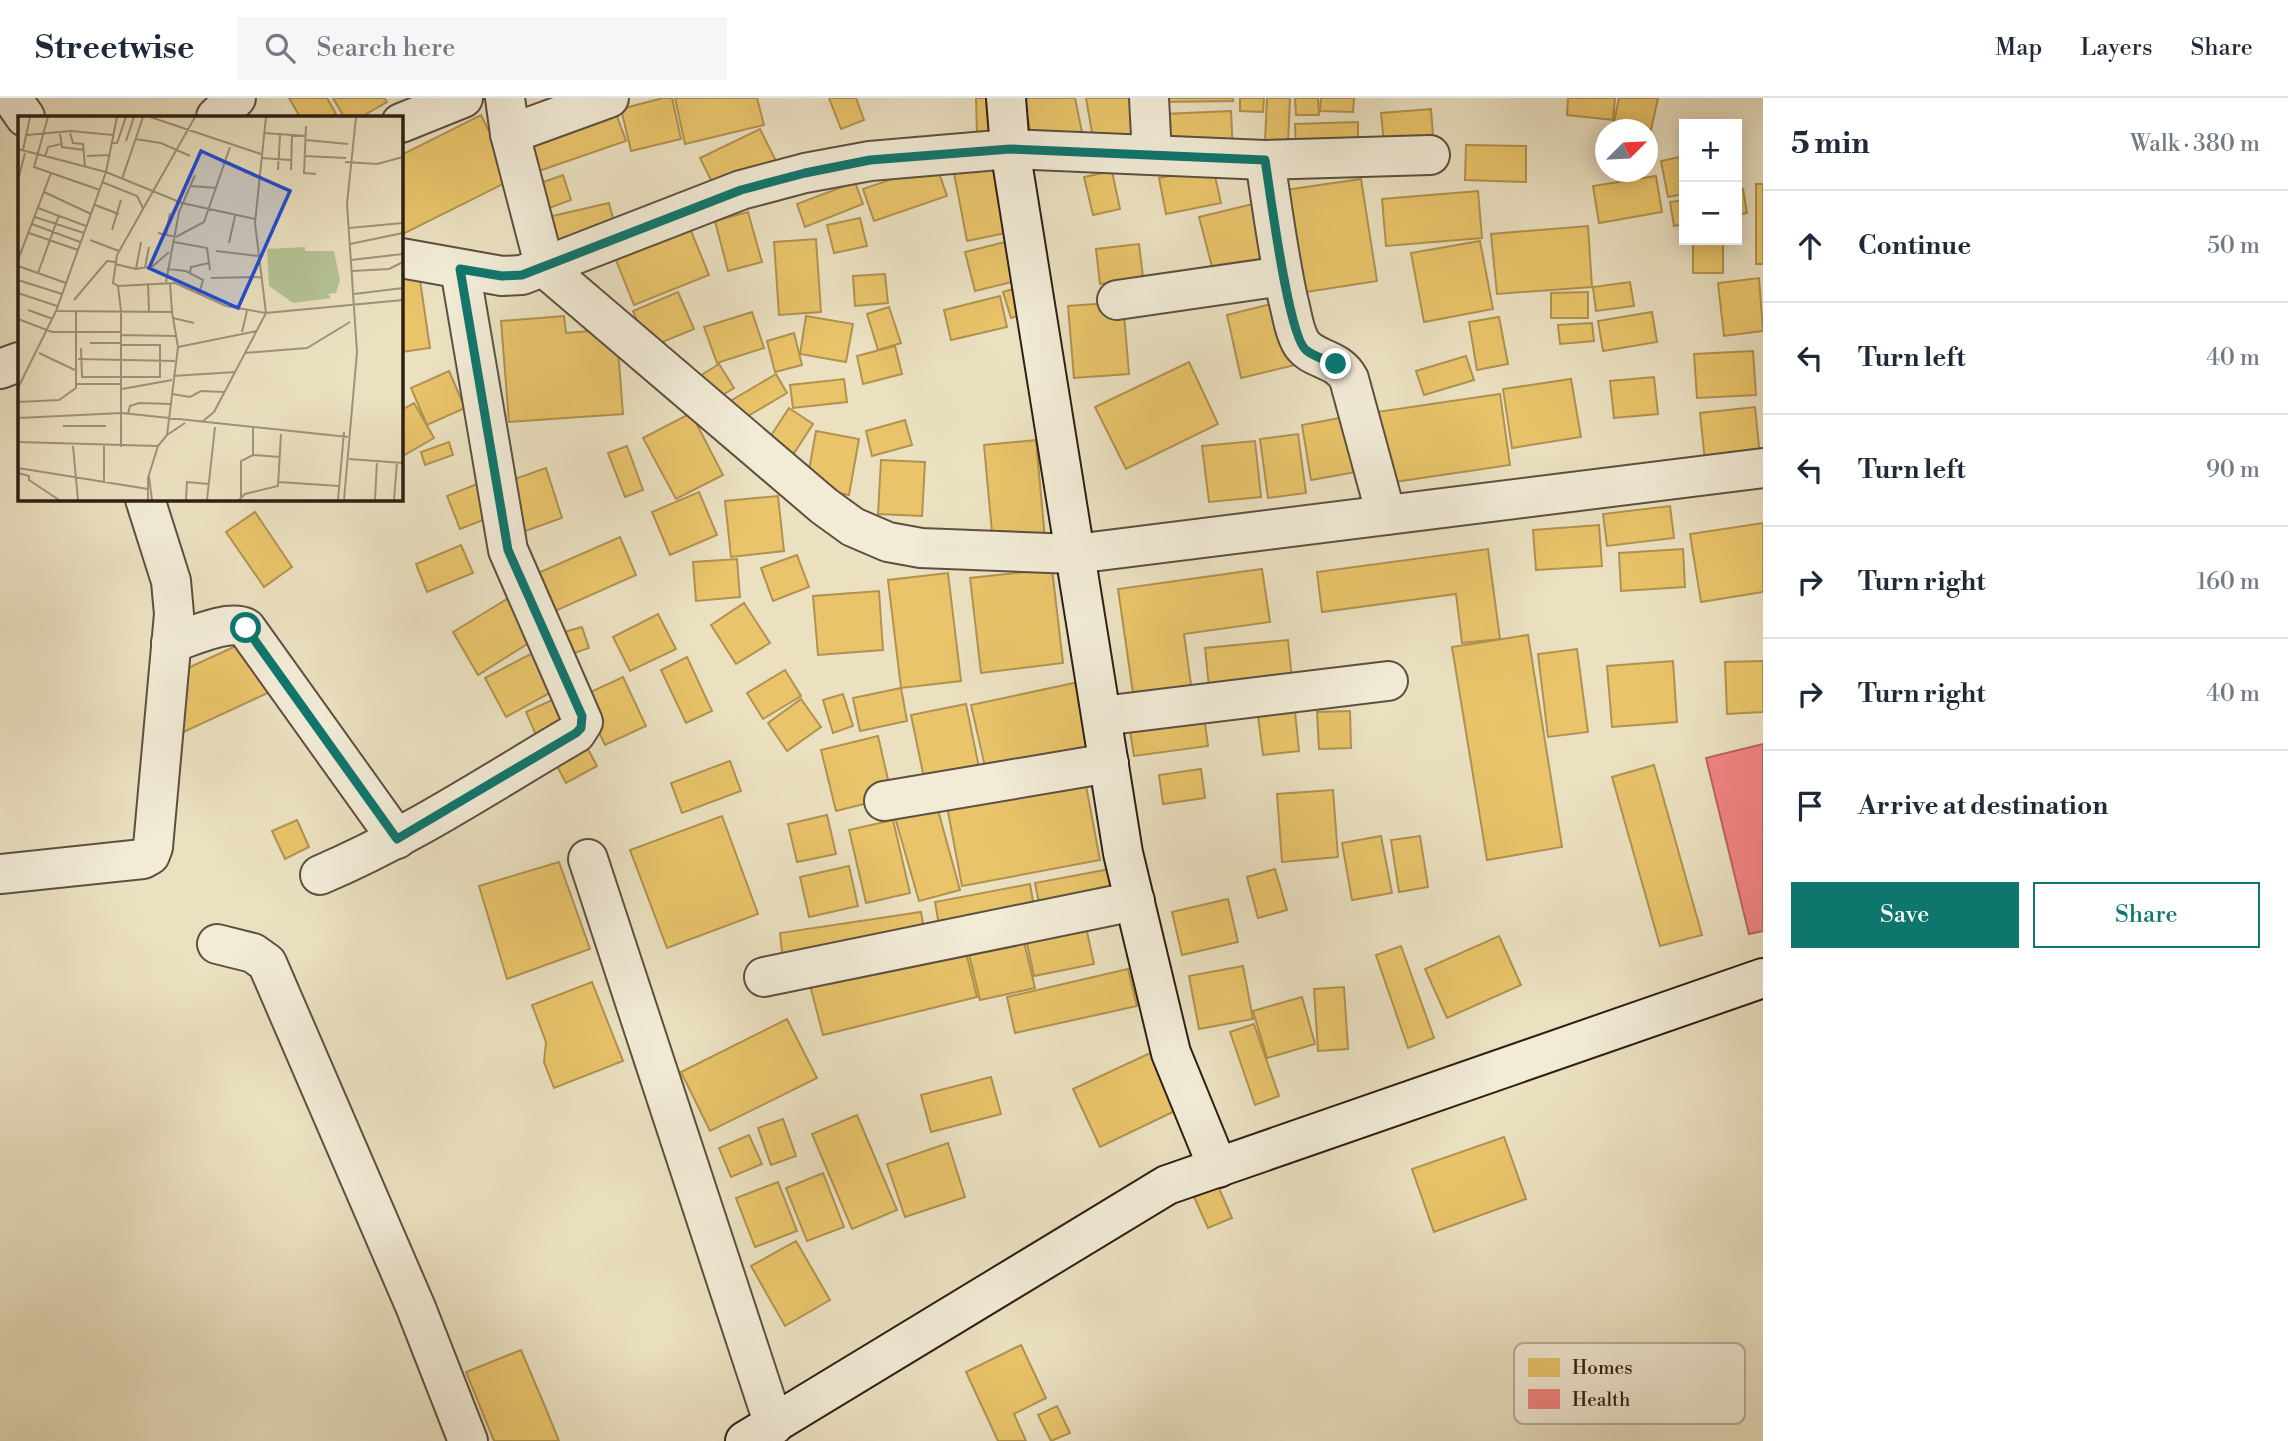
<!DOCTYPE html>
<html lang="en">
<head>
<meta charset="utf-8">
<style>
  body { margin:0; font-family:"Libre Bodoni",serif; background:#f6f6f7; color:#1f2937 }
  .controls { position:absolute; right:21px; top:21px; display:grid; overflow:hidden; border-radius:0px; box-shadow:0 4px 18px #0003 }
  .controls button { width:63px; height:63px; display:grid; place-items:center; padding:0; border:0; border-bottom:2px solid #e0e1e3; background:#fff; color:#1f2937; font:35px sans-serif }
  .compass { position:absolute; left:1595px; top:21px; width:63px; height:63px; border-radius:50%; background:#fff; box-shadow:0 4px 18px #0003; rotate:66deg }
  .stop { position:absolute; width:21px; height:21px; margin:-16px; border:5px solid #0f766e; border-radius:50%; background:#fff }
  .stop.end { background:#0f766e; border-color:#fff; box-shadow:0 2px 7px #0008 }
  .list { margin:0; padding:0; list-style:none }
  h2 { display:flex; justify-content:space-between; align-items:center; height:91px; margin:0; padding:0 28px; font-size:30px }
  h2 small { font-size:23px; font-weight:400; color:#747a83 }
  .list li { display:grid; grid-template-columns:46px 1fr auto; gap:21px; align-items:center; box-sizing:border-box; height:112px; padding:0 28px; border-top:2px solid #e0e1e3 }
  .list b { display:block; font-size:26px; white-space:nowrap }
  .list em { font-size:23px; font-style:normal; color:#747a83 }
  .actions { display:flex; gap:14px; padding:21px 28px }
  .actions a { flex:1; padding:16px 0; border:2px solid #0f766e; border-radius:0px; text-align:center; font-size:24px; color:#0f766e }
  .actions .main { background:#0f766e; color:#fff }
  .icon { flex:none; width:38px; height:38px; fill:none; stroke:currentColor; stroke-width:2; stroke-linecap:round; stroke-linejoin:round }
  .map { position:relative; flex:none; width:1763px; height:1343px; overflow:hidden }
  header { display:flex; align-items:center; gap:42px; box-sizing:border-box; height:98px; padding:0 35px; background:#fff; border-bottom:2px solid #e0e1e3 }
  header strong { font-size:33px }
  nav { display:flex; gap:38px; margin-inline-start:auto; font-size:24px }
  .search { width:490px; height:63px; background:#f6f6f7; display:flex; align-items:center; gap:18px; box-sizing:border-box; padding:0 24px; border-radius:0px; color:#747a83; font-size:26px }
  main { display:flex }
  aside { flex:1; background:#fff }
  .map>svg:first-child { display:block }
</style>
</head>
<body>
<header>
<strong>Streetwise</strong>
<div class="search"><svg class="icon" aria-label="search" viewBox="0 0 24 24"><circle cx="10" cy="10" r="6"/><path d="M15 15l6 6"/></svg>Search here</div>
<nav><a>Map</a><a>Layers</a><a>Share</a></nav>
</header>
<main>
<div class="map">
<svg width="1763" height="1343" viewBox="0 0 1763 1343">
  <rect width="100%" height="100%" fill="#ebe1c1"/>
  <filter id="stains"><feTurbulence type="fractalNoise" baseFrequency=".00286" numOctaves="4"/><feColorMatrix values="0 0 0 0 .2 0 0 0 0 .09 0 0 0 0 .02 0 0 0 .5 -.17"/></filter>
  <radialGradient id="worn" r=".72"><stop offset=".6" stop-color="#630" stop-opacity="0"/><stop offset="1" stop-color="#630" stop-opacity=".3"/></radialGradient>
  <g fill="#e9c46a" stroke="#b19250" stroke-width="2">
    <path d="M289 0H327L336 16 330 19H300Z"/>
    <path d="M333 0H384L387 4 361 19H344Z"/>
    <path d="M663 0H672L681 41 631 53 621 11Z"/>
    <path d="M675 0H757L764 27 685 46Z"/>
    <path d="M829 0H856L864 22 841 31Z"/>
    <path d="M976 0H1005L1004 38H977Z"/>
    <path d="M1024 0H1075L1083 39 1033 48Z"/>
    <path d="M1086 0H1140L1147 43 1095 52Z"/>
    <path d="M1163 0H1233V3L1163 4Z"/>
    <path d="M1240 0H1264L1263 14 1240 13Z"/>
    <path d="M1267 0H1290L1288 45 1265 44Z"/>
    <path d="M1295 0H1318L1319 17H1296Z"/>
    <path d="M1321 0H1354L1353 14 1320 13Z"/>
    <path d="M1568 0H1615L1613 22 1567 17Z"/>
    <path d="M1619 0H1658L1651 32 1614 24Z"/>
    <path d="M613 7 626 43 536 74 524 38Z"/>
    <path d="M1431 11 1434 52 1385 56 1381 15Z"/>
    <path d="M1231 13 1233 55 1165 57 1163 16Z"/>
    <path d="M481 17 513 81 401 137V57Z"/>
    <path d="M1358 24V57L1296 58 1295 26Z"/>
    <path d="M760 31 776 63 716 92 700 60Z"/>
    <path d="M1466 47 1526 48V84L1465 82Z"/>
    <path d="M1684 58V96L1668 99 1661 63Z"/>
    <path d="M1007 65 1020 132 967 143 954 75Z"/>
    <path d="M936 66 947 98 874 123 863 91Z"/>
    <path d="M1213 69 1221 105 1166 116 1159 80Z"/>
    <path d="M1112 73 1120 111 1093 117 1084 79Z"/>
    <path d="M563 77 571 102 541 113 532 88Z"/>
    <path d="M1656 78 1662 114 1599 125 1593 88Z"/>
    <path d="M1361 81 1377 183 1287 197 1271 94Z"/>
    <path d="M855 84 863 106 805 129 797 106Z"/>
    <rect x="1756" y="86" width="7" height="80"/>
    <path d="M1743 91 1747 115 1737 117V92Z"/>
    <path d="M1478 93 1482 140 1386 148 1382 101Z"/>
    <path d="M1684 102V126L1674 128 1670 104Z"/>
    <path d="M609 105 617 136 543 153 535 122Z"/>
    <path d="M1253 106 1270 171 1216 184 1199 119Z"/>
    <path d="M748 114 762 164 728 173 715 123Z"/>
    <path d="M860 120 867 148 834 155 827 127Z"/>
    <path d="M689 128 709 177 634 207 614 157Z"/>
    <path d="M1588 128 1592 189 1497 196 1491 136Z"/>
    <path d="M816 141 821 214 779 217 774 144Z"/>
    <path d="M1017 141 1028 180 975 193 965 154Z"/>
    <rect x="1693" y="142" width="30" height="33"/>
    <path d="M1480 143 1493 211 1424 224 1411 155Z"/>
    <path d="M1139 146 1143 180 1100 186 1096 151Z"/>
    <path d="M418 169 430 250 401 254V171Z"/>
    <path d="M885 176 888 205 855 208 853 178Z"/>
    <path d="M1759 180 1763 233 1724 238 1718 185Z"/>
    <path d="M1630 184 1634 208 1596 213 1593 189Z"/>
    <path d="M1027 187 1035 213 1011 220 1003 194Z"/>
    <path d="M678 194 694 231 648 250 633 213Z"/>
    <path d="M1588 194V220H1551V195Z"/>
    <path d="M1000 198 1007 229 951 242 944 212Z"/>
    <path d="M1283 203 1299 266 1241 280 1227 217Z"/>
    <path d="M1123 204 1129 276 1074 280 1068 208Z"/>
    <path d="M889 209 901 245 878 252 867 216Z"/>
    <path d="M752 214 764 250 717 265 704 229Z"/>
    <path d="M1652 214 1657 244 1603 253 1598 223Z"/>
    <path d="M564 218 566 235 602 232 617 239 623 316 509 324 501 223Z"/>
    <path d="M806 218 853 226 846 264 800 256Z"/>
    <path d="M1499 219 1508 266 1477 272 1469 224Z"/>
    <path d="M1592 225 1594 243 1560 246 1558 227Z"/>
    <path d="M794 235 802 267 775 274 767 243Z"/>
    <path d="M895 248 902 276 863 286 857 258Z"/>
    <path d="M1753 253 1756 297 1697 300 1694 256Z"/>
    <path d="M1466 258 1474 282 1424 297 1416 273Z"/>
    <path d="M1189 264 1218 326 1126 371 1095 309Z"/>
    <path d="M719 266 734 290 708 306 693 282Z"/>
    <path d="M449 273 465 310 427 327 411 290Z"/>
    <path d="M776 276 787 295 731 328 720 309Z"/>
    <path d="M1654 279 1658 316 1614 320 1610 283Z"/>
    <path d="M844 281 847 304 793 310 790 287Z"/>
    <path d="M1571 281 1581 339 1512 350 1503 291Z"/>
    <path d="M1500 296 1510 367 1381 386 1370 315Z"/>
    <path d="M414 305 434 340 401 359V312Z"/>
    <path d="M1755 309 1761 368 1706 373 1700 315Z"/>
    <path d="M789 310 813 326 785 369 761 353Z"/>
    <path d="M691 315 723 377 676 401 643 340Z"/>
    <path d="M1356 317 1367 372 1311 382 1302 327Z"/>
    <path d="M905 322 912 347 872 358 866 333Z"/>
    <path d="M816 333 859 341 849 397 806 389Z"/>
    <path d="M1298 336 1306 395 1268 400 1260 341Z"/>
    <path d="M1036 342 1045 441 993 445 984 347Z"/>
    <path d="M1255 343 1261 399 1209 404 1202 348Z"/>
    <path d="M449 344 453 357 425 367 421 354Z"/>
    <path d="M627 348 643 392 625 399 608 355Z"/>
    <path d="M881 362 925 364 922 418 878 416Z"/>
    <path d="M546 370 562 420 517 436 500 386Z"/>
    <path d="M482 384 496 417 460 431 447 398Z"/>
    <path d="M699 394 717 437 670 457 652 414Z"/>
    <path d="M778 398 784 453 731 459 725 403Z"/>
    <path d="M1670 408 1674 440 1607 448 1603 416Z"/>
    <path d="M255 414 292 469 264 489 226 434Z"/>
    <path d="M1763 425V494L1701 504 1690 436Z"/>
    <path d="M1599 427 1602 468 1536 472 1533 432Z"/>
    <path d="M620 439 636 477 546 517 529 479Z"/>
    <path d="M461 447 473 475 427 494 416 466Z"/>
    <path d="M1488 451 1500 541 1462 545 1456 496 1322 514 1317 474Z"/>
    <path d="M1683 451 1685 489 1621 493 1619 455Z"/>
    <path d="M797 457 809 489 773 503 761 470Z"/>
    <path d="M737 461 740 499 696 503 693 464Z"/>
    <path d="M1052 471 1063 565 981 575 970 480Z"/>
    <path d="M1262 471 1270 524 1184 536 1192 594 1134 602 1118 491Z"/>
    <path d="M948 475 961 583 901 590 888 482Z"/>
    <path d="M879 493 883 552 818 557 813 498Z"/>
    <path d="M515 496 540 538 478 577 453 534Z"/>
    <path d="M744 505 770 545 736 566 711 527Z"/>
    <path d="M658 516 676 551 630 573 613 539Z"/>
    <path d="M582 529 589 550 569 557 561 535Z"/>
    <path d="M1528 537 1562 749 1487 762 1452 549Z"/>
    <path d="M251 541 274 592 175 638V576Z"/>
    <path d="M1288 542 1293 591 1210 599 1205 550Z"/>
    <path d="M544 549 564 587 506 619 485 580Z"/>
    <path d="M1577 551 1588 634 1548 639 1538 556Z"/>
    <path d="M687 559 712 613 686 625 661 572Z"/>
    <path d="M1673 563 1677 624 1612 629 1607 568Z"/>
    <path d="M1763 563V614L1727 616 1725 564Z"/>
    <path d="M785 572 801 598 763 621 747 595Z"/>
    <path d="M623 579 646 628 605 647 582 598Z"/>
    <path d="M1088 582 1104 656 988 682 971 607Z"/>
    <path d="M901 590 907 623 860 633 853 600Z"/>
    <path d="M843 596 853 628 833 635 823 602Z"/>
    <path d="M563 597 578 628 540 646 526 614Z"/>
    <path d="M801 601 821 629 787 653 768 625Z"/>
    <path d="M966 606 982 684 927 695 911 617Z"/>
    <path d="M1203 610 1208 648 1134 658 1128 620Z"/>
    <path d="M1295 613 1299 653 1263 657 1258 618Z"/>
    <path d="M1350 613 1351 650 1319 651 1317 614Z"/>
    <path d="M581 638 597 668 566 685 550 655Z"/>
    <path d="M878 638 892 699 836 713 821 652Z"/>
    <path d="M730 663 741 693 682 715 671 685Z"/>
    <path d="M1654 667 1702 837 1660 848 1612 679Z"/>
    <path d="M1201 671 1205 700 1163 706 1159 677Z"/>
    <path d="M1084 677 1100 762 962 788 946 703Z"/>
    <path d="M1333 692 1338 759 1282 764 1277 696Z"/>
    <path d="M936 705 960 792 919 803 894 716Z"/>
    <path d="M827 717 836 756 797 764 788 726Z"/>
    <path d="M722 718 758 816 667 850 630 752Z"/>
    <path d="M297 722 309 749 285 761 272 733Z"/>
    <path d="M893 722 910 795 866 805 849 732Z"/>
    <path d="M1381 738 1392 795 1352 802 1342 745Z"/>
    <path d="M1420 738 1428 789 1399 794 1391 742Z"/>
    <path d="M559 764 590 851 507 881 479 788Z"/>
    <path d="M849 768 858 808 809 819 800 779Z"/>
    <path d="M1110 771 1117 806 1042 820 1035 785Z"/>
    <path d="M1275 771 1287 812 1258 820 1247 779Z"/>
    <path d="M1030 786 1036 821 941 839 935 804Z"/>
    <path d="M1228 801 1238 844 1182 857 1172 814Z"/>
    <path d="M921 814 926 842 783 863 780 835Z"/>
    <path d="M1086 829 1094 866 1034 878 1026 841Z"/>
    <path d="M1499 838 1521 887 1447 920 1425 871Z"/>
    <path d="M1023 840 1035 890 980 902 968 852Z"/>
    <path d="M1401 848 1434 940 1408 950 1376 857Z"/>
    <path d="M965 850 977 899 823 937 810 887Z"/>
    <path d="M1243 868 1253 921 1199 931 1189 878Z"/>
    <path d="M1128 871 1137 908 1015 935 1007 899Z"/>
    <path d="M592 884 623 963 554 990 544 964 546 944 532 907Z"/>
    <path d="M1344 889 1348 951 1318 953 1314 891Z"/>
    <path d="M1302 899 1315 946 1267 960 1253 913Z"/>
    <path d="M787 921 817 980 710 1033 681 974Z"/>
    <path d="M1254 926 1279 998 1255 1007 1230 934Z"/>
    <path d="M1150 955 1177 1012 1100 1049 1073 991Z"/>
    <path d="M991 979 1001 1016 931 1034 921 997Z"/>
    <path d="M857 1017 897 1112 852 1131 812 1036Z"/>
    <path d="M783 1021 796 1058 771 1067 758 1030Z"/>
    <path d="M749 1037 762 1066 731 1079 719 1050Z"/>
    <path d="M1504 1039 1526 1101 1434 1134 1412 1071Z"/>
    <path d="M948 1045 965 1099 905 1119 887 1066Z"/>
    <path d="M823 1075 844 1129 807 1143 786 1090Z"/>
    <path d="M778 1084 797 1133 755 1149 736 1100Z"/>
    <path d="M1218 1088 1232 1120 1208 1130 1194 1099Z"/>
    <path d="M796 1143 830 1202 785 1228 751 1168Z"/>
    <path d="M1021 1247 1046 1300 1014 1316 1026 1343H998L966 1274Z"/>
    <path d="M521 1252 546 1311 559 1343H494L466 1274Z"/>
    <path d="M1057 1308 1070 1335 1051 1343 1038 1317Z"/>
  </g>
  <path fill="#f28482" stroke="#b76661" stroke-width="2" d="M1763 646V833L1749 836 1706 660Z"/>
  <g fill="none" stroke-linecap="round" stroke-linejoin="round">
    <defs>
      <g id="street">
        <path d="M12 0 25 19"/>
        <path d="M505 0 510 36 545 170 824 408 853 429 888 444 921 450 1075 456 1763 370"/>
        <path d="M1149 0 1152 57"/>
        <path d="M216 19 236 0"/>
        <path d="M401 25 463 0"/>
        <path d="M510 36 609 0"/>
        <path d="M1265 62C1272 108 1278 155 1288 201 1292 215 1293 230 1300 243 1310 263 1337 258 1349 281L1386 417"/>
        <path d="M401 160 502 178 522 177 741 92 805 75 870 63 1010 51 1265 62 1430 57"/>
        <path d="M1117 202 1283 178"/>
        <path d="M0 271 19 264"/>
        <path d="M171 545C191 539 228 521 246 530L397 741"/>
        <path d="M1102 618 1388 583"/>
        <path d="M884 703 1109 665"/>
        <path d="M588 761 774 1327"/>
        <path d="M0 776 143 761 150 757 153 749 174 516 171 483 145 401"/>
        <path d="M320 777C410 739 492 684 576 635L583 624 508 452 460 171"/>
        <path d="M217 846 253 855 267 865 416 1210 468 1343"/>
        <path d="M764 879 1135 803"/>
      </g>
      <g id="secondary">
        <path d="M1006 0 1010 51 1123 755 1171 955 1218 1070"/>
        <path d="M745 1343 1167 1087 1763 880"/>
      </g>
    </defs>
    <use href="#street" stroke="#5d5040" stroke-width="42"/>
    <use href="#secondary" stroke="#2e1f15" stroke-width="42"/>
    <use href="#street" stroke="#f2ecd7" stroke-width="38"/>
    <use href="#secondary" stroke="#f2ecd7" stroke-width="38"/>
  </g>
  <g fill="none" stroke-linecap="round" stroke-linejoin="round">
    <path stroke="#0f766e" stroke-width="9" d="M246 530 397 741 576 635 581 630 582 618 508 452 460 171 502 178 522 177 741 92 805 75 870 62 1010 51 1265 62C1270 92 1288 238 1306 252 1314 259 1327 262 1336 266"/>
  </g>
  <g transform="translate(18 18)">
    <rect width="385" height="385" fill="#ebe1c1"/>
    <path d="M287 131V135H316L322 164 318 177 310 178 313 182 275 187 251 170 249 133Z" fill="#b5c395"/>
    <path fill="none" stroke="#9f937c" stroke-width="2" d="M30 1 16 51 82 74M132 1 243 38M288 10 286 57 298 58M52 17 55 27 65 28 67 51M246 17 288 20M42 18 44 31 66 34M9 19 53 15 95 19M117 23 143 27 172 40M288 24 330 28M108 25 116 1M94 27H99L108 1M0 33 88 56 164 87 237 103M5 34 12 1M69 40 91 39M287 40 328 42M27 41 30 31 43 28M243 42 273 44M327 46 359 48 385 41M260 54 262 19M273 54 274 19M104 63 125 1M0 64 7 37M84 66 119 80 125 92M172 70 199 72M26 76 73 98M77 89 101 98M20 92 68 110M17 101 66 117M14 108 62 126M331 112 385 107M94 114 103 84M11 117 60 134M140 117 158 121 186 106 212 31M148 119 152 97M72 124 101 135M156 126 189 132 192 154M211 127 217 100M332 128 385 117M198 135 241 140M0 144 33 57M333 144 385 138M97 148 118 153 135 150 151 136M0 150 48 167M127 152 131 131M118 153 123 126M149 153 168 155 185 164 181 178M334 155 371 153 385 146M20 157 41 99M172 157 173 151 191 147M193 162 243 161M0 164 44 178M148 166 161 96 177 59M130 167 131 196M152 167 154 196M100 170 157 167 208 190 248 197 237 107 248 1M0 177 39 190M336 178 385 172M56 184 89 145 97 146M10 194 35 203M155 202 176 207M0 203 34 216H103M224 216 229 195M103 219 158 220M72 227H102M160 231 239 215M63 232 64 261H142V229H102M21 237 59 255M227 237 289 232 332 206M60 243 157 245M155 260 217 256M59 268H103M0 272 38 195 88 56 99 1M104 273 154 264M154 278 172 281 183 275 206 276M0 286 41 284 58 272V195M110 298 112 290 121 287 154 288M0 302 104 297 330 321M185 305 196 296 248 197 385 184M45 310H88M149 319 167 307M0 326 140 330 149 319 160 231 154 196 39 195M55 330 60 384M86 330V367M103 331V195L100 170 95 167 99 139 177 1M235 339V312M331 343 385 347M0 352 130 373M0 357 11 360V364L41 384M131 361 134 384M261 366 321 370M223 381V345L235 339 262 341M130 384V362L140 330M168 384 169 366 191 368M189 384 197 311M221 384 227 378 260 370 263 318M320 384 326 316M326 384 339 236 329 88 338 1M357 384 359 345M376 384 379 346"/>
    <path fill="#1d4ed8" fill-opacity="0.15" stroke="#1d4ed8" stroke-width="3.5" d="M183 35 272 75 220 192 131 152Z"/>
    <rect width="385" height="385" fill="none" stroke="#2e1f15" stroke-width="3.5"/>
  </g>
  <rect x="1514" y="1245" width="231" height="81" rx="10" fill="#f2ecd7" stroke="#b7ae9d" stroke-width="2"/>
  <rect x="1528" y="1260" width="32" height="19" fill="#e9c46a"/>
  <rect x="1528" y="1291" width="32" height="20" fill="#f28482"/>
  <g font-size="19" fill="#2e1f15">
    <text x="1572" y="1276">Homes</text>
    <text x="1572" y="1308">Health</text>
  </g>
  <rect width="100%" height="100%" filter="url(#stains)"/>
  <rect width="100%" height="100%" fill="url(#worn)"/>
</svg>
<div class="controls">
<button>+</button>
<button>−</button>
</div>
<svg class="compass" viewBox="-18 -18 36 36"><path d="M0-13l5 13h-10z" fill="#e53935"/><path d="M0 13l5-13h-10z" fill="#747a83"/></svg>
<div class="stop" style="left:246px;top:530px"></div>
<div class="stop end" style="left:1336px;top:266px"></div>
</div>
<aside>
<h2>5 min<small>Walk · 380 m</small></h2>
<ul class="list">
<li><svg class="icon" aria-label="ahead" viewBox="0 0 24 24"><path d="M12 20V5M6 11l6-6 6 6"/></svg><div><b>Continue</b></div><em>50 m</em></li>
<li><svg class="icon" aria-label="left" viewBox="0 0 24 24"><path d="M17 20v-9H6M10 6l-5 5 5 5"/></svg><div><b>Turn left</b></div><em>40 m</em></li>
<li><svg class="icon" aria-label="left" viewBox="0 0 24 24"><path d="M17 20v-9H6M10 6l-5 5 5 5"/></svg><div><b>Turn left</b></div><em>90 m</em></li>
<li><svg class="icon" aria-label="right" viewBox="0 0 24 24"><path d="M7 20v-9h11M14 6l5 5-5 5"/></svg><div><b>Turn right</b></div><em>160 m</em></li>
<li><svg class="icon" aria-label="right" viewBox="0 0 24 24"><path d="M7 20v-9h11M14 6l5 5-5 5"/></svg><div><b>Turn right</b></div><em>40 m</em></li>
<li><svg class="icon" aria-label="arrive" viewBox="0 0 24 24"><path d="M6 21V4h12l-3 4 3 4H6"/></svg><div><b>Arrive at destination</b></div></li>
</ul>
<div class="actions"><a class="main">Save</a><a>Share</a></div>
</aside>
</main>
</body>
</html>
